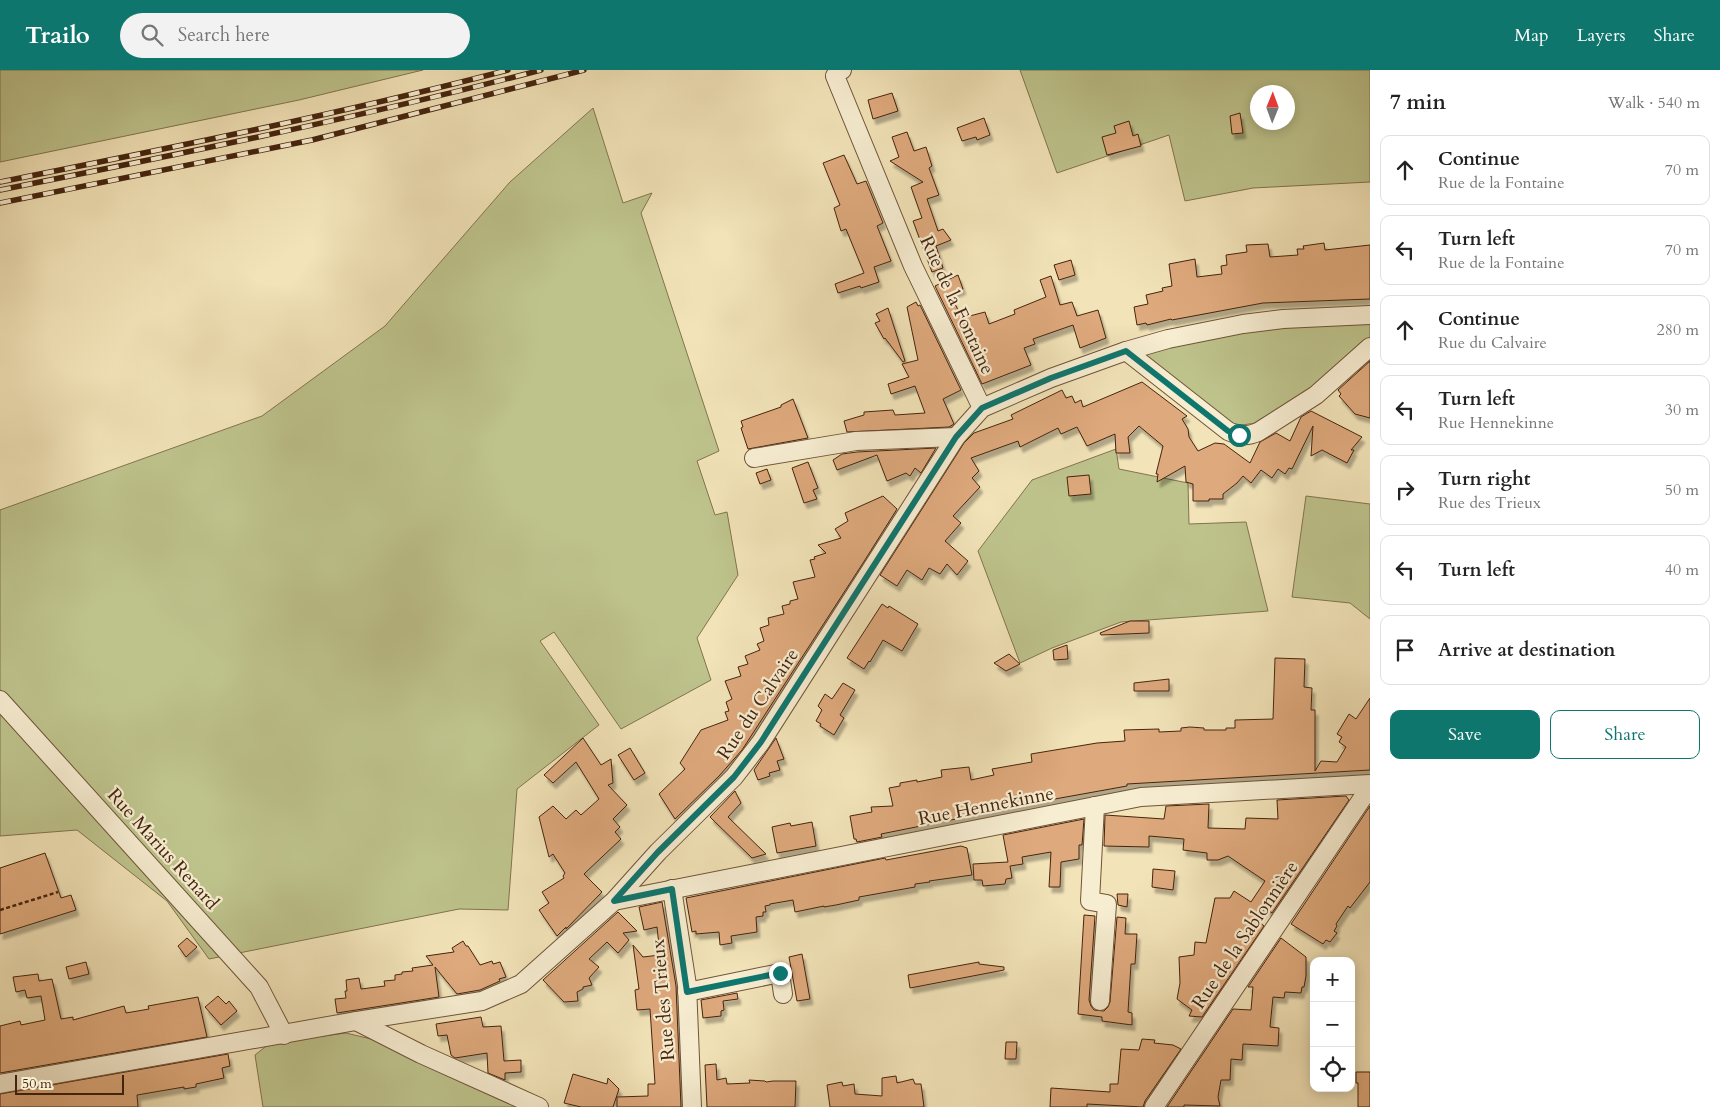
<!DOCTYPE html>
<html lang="en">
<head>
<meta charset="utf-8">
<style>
  body { margin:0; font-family:Cardo,serif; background:#f2f2f2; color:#222 }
  .controls { position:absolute; right:15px; bottom:15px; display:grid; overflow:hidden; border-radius:10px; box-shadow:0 2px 12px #0003 }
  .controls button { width:45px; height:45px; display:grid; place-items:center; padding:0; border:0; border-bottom:1px solid #e0e0e0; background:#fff; color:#222; font:25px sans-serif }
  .compass { position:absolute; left:1250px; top:15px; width:45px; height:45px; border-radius:50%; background:#fff; box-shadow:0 2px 12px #0003; rotate:1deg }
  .scale { position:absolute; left:15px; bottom:12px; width:109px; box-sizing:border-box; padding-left:5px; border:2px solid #45240e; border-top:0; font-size:14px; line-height:18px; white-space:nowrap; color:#45240e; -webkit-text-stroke:4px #f7edd1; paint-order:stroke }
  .stop { position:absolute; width:15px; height:15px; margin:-11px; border:4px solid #0f766e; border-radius:50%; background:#fff }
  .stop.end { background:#0f766e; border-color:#fff; box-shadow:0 1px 5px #0008 }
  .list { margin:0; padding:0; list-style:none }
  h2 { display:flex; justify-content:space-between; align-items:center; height:65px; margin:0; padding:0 20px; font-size:21px }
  h2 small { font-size:16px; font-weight:400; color:#767676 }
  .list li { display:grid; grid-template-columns:32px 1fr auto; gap:15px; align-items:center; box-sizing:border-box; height:70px; margin:0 10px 10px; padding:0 10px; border:1px solid #e0e0e0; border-radius:10px }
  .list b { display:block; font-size:19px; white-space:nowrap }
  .list p { margin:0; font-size:16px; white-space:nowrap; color:#767676 }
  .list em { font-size:16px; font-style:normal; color:#767676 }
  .actions { display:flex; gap:10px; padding:15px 20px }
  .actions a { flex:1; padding:11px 0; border:1px solid #0f766e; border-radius:10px; text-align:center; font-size:18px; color:#0f766e }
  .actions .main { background:#0f766e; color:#fff }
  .icon { flex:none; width:28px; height:28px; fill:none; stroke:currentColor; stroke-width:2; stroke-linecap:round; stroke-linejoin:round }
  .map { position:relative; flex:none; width:1370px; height:1037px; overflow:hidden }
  header { display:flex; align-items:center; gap:30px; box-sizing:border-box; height:70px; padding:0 25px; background:#0f766e; color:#fff }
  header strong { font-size:24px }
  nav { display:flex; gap:28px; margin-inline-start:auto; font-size:18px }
  .search { width:350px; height:45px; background:#f2f2f2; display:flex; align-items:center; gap:12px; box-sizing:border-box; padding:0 18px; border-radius:28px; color:#767676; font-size:19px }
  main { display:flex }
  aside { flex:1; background:#fff }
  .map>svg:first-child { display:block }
</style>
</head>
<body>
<header>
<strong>Trailo</strong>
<div class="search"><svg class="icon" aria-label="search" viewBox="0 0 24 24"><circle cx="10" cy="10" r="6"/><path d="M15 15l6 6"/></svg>Search here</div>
<nav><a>Map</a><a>Layers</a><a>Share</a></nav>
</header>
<main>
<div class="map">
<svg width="1370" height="1037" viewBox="0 0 1370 1037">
  <defs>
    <filter id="shadow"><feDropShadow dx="3" dy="5.5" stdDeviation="1" flood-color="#0004"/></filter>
  </defs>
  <rect width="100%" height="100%" fill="#f2e3b8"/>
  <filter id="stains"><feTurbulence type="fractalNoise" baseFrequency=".004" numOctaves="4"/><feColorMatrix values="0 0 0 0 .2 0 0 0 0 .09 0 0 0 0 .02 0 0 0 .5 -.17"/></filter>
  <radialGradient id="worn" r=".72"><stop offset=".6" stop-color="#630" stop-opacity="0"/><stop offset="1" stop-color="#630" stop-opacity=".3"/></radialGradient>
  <g fill="#bec38c" stroke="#82744d" fill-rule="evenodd">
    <path d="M0 0H423L299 30 0 92Z"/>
    <path d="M1020 0H1370V112L1253 118 1185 131 1169 65 1057 103ZM1258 22H1288V52H1258Z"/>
    <path d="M593 38 623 133 652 123 641 143 719 381 697 391 715 445 727 442 738 505 697 568 711 610 621 659 554 562 540 571 599 655 517 719 508 840 459 839 209 889 167 831 77 760 0 766V440L262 346 385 256 510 112Z"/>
    <path d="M1370 251V271L1309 321 1256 353 1242 355 1230 353 1146 289 1145 282 1242 260Z"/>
    <path d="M1116 379 1119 399 1188 413 1189 454 1246 452 1268 541 1121 552 1052 578 1020 593 978 481 1032 410Z"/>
    <path d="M1306 426 1370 434V549L1350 533 1292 527Z"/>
    <path d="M346 963 375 970 518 1037H263L255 985 270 973Z"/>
  </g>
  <g fill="#dea97c" stroke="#45240e" filter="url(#shadow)">
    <path d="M892 23 898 41 873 49 868 30Z"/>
    <path d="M1240 43 1243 63 1232 64 1230 46Z"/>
    <path d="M984 48 990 65 977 70 976 67 962 71 957 58Z"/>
    <path d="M1129 51 1133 66 1138 64 1141 76 1107 85 1102 67 1116 63 1114 56Z"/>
    <path d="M907 62 914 81 926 77 932 96 929 98 939 125 927 129 938 161 943 159 951 170 936 176 943 198 932 202 913 151 922 148 911 117 923 112 890 91 899 87 892 67Z"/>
    <path d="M844 85 857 114 866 111 883 153 877 156 891 191 874 197 879 212 861 218 860 216 838 223 835 214 864 203 846 159 841 161 834 138 840 135 823 93Z"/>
    <path d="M1324 173 1325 180 1370 175V229L1263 233 1172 250 1171 249 1147 255 1146 253 1137 255 1134 237 1148 234 1146 225 1163 221 1162 218 1172 216 1169 194 1195 189 1197 207 1222 204 1221 196 1227 195 1226 185 1247 182 1246 175 1268 174 1270 187 1298 185 1297 179H1304L1303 176Z"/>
    <path d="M1071 190 1075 205 1059 210 1054 195Z"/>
    <path d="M958 205 963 219 950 224 962 248 985 242 989 254 1015 244 1014 240 1046 227 1040 210 1051 206 1060 235 1072 232 1077 246 1098 240 1106 268 1080 278 1073 255 1033 269 1035 274 1024 278 1031 295 982 314 935 216Z"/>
    <path d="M916 232 918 236 920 235 961 320 943 329 954 354 949 357 847 362 844 351 864 345V342L893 340 895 345 925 343 915 316 891 324 888 314 909 307 902 294 918 290 907 237Z"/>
    <path d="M888 238 905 291 903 292 885 268 884 269 875 253 880 251 876 244Z"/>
    <path d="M1370 291V348L1355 344 1339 326 1341 324 1338 320Z"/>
    <path d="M1142 312 1187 346 1182 349 1188 359 1189 367 1198 381 1215 373 1224 374 1250 393 1260 372 1276 363 1290 371 1301 347 1311 341 1362 367 1351 380H1354L1347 393 1322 380 1311 386 1313 356 1292 399 1289 398 1285 404 1278 399 1272 408 1261 400 1251 413 1243 406 1237 413 1223 424V429H1209V431H1193V414L1186 412 1185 396 1157 412 1158 404H1156L1163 376 1139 356 1128 367 1130 383H1116L1115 364 1087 376 1077 357 1061 364 1058 358 1020 377 1018 371 971 388 979 401 972 408 980 417 953 446 961 453 945 471 968 491 957 505 947 494 940 504 929 498 922 510 907 500 897 516 880 505 964 373 974 363 1013 349 1011 345 1062 320 1066 328 1072 326 1075 333 1081 330 1083 337Z"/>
    <path d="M793 329 808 368 748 379 741 358 743 357 741 351 781 337V335Z"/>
    <path d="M936 378 921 403 915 398 910 406 906 403 887 411 877 385 837 400 833 390 842 384 857 382Z"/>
    <path d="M808 392 818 418 813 420 817 429 804 433 792 398Z"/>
    <path d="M767 399 771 410 760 414 756 403Z"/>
    <path d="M1089 405 1091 424 1069 426 1067 407Z"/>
    <path d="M883 426 897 439 863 493 742 680 719 706 675 749 659 724 685 699 680 693 701 660 728 650 725 642 729 641 726 632 732 629 725 611 741 606 738 597 748 594 745 586 760 580 757 574 764 571 760 558 769 555 768 548 784 544 782 536 790 534V531L798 529 793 512 815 507 810 490 815 489 814 487 826 483 818 475 841 468 835 459 848 451 845 443Z"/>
    <path d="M882 534 888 538 889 536 918 554 902 581 883 570 870 592 869 591 864 599 847 588Z"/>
    <path d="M1130 551H1149V563L1101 565 1100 563Z"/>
    <path d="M1067 575 1068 589 1054 590 1053 580Z"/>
    <path d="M1009 584 1020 594 1006 601 994 593Z"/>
    <path d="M1275 588 1305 589 1304 617 1312 618 1311 640H1315V701L1321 691 1337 692 1346 677 1339 672 1342 667 1337 664 1349 644 1356 649 1370 628V700L1127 714V716L1016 736V737L881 764 882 767 857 772 856 769H854L850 746 872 742 871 737 893 736 889 718 900 716V713L917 710V712L942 707 941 700 969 697 971 710 994 705 992 699 1032 692 1031 684 1097 673 1125 671 1124 660 1159 659V662L1181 661V658L1190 657 1204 658V660H1226V658H1235V650L1273 649Z"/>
    <path d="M1169 609V621H1134V613Z"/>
    <path d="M843 613 855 620 840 645 844 648 834 665 820 656 821 654 816 651 822 640 818 636 825 624 832 629Z"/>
    <path d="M583 668 601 695 611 689 613 713 608 715 627 735 613 749 620 757 615 762 621 769 584 804 602 822 566 859V857L557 866 539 840 549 833 542 822 564 808 563 806 565 803 553 784 549 787 539 747 553 736 566 749 576 740 581 745 599 729 576 692 553 713 544 705Z"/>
    <path d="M776 668 784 689 777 691 780 700 769 703 770 706 758 710 754 700Z"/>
    <path d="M630 678 645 703 634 710 618 685Z"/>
    <path d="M735 721 741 733 728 747 766 784 752 788 710 747Z"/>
    <path d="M1346 726 1349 730 1272 843 1265 838 1257 850 1264 856 1202 947 1189 946 1192 940 1177 929 1180 913 1179 887 1194 885 1195 872 1206 873 1215 828H1230L1234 821 1251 832 1265 811 1228 786 1218 790H1207V783L1183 780 1184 769 1149 766V777L1104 776 1105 745 1164 749 1166 736 1209 734 1208 758 1245 759 1246 748 1278 749 1277 730Z"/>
    <path d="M1370 736V812L1350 838 1348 836 1336 854 1337 856 1334 861 1337 863 1330 872 1326 870 1323 874 1291 854Z"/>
    <path d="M1084 749 1082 775H1079V789L1061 792 1060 817H1049L1051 782 1022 787 1023 794 1010 796 1012 808 1006 809 1005 814 983 816 982 810H974L973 794 1008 792 1003 765Z"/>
    <path d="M812 752 816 776 777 783 772 757 790 753 791 756Z"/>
    <path d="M961 776 967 778 972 805 929 811 930 812 915 814V817L859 827V830L836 835 824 837V836L795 842 793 830 770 834V835L765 836 766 842H763V846L756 847 757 862 731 866 732 873 720 875 719 862 696 864V861L692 862 686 828 885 788 886 790Z"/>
    <path d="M45 783 61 828 71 825 76 840 0 864V798Z"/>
    <path d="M1153 799 1175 801 1173 820 1152 817Z"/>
    <path d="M1117 824H1128L1127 837 1118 835Z"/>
    <path d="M662 832 676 916 681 1037H617V1027L648 1026V1014H655L650 939 637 940 635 920 639 919 633 875 643 887 660 885 657 857 644 860 639 837Z"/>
    <path d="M618 842 637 861 623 863 629 870 618 883 607 872 589 889 599 897 589 908 592 915 583 917V919L577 922 578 931 564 932 543 910Z"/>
    <path d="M1084 845 1095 846 1089 930 1091 936 1094 940 1104 941 1108 937 1110 932 1117 847 1126 848 1125 864H1137L1135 894H1131L1128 942 1132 943V955L1102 951V947L1078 944Z"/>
    <path d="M187 868 197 877 186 887 178 876Z"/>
    <path d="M1281 868 1306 887V906L1304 917H1302L1301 923 1285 922 1284 928 1273 927 1270 957 1279 958 1278 976 1243 974 1242 990 1231 989 1230 1010H1221L1218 1027 1220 1036 1184 1035V1037H1167L1233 939 1251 940 1253 917H1248Z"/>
    <path d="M463 871 466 876H468L480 895 492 891 493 894 500 892 506 907 499 909 500 911 480 920 457 924 435 897 439 927 337 943 335 929 346 928 345 921H347L346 910 359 908 361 919 385 916 384 911 395 910V905L402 904V902L413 901 412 898 433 895 426 886 454 882 452 878Z"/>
    <path d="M802 884 810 929 797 931 789 887Z"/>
    <path d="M86 892 89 904 69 909 66 897Z"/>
    <path d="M979 892V894L1004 897V900L910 918 908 905Z"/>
    <path d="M38 904 39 911 52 909 61 949 73 947V950L124 936 126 943 149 939 148 936 198 927 207 967 0 1003V956L20 951 21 955 45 950 41 926 27 928 25 920 16 922 13 907Z"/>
    <path d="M737 923 738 929 723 931 724 940 721 941V946L703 948 701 930Z"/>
    <path d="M218 926 226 934 229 931 237 941 221 955 205 937Z"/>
    <path d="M481 947 483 957 501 956 504 991 521 990V1002L505 1003V1010L488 1003 487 983 455 988 451 985 447 965 438 966 436 954Z"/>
    <path d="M1142 969 1155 970 1154 973 1173 975 1181 979 1145 1031 1143 1037 1087 1034V1037H1050L1051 1018 1110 1022V1014H1118L1121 979 1139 980Z"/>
    <path d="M1006 972H1017L1016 989H1005Z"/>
    <path d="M228 984 230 996 222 998 224 1008 196 1014V1017L184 1019V1017L137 1025 138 1037H0V1024Z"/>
    <path d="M716 994 717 1010 726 1008 727 1014 750 1013 749 1010 765 1011 766 1012 773 1011H796L795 1037H707L705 995Z"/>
    <path d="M1356 1002H1370V1037H1358V1013H1356Z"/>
    <path d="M573 1004 607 1014 608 1008 619 1019 613 1037H581L564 1033Z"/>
    <path d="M896 1006 897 1013 913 1009 915 1014H921L924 1037H830L827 1015 842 1012 843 1016 854 1014 855 1024 882 1026V1008Z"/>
  </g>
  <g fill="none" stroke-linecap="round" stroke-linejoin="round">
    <defs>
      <g id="minor">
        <path d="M842 0 838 1 835 6 913 196 982 338"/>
        <path d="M1126 281 1228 361C1239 366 1247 367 1258 362L1316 325 1370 277"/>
        <path d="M754 388 856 371 956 367"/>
        <path d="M0 630 259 917 284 965"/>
        <path d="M1095 736 1090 831 1107 834 1100 931"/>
        <path d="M672 819 687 915 692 1037"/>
        <path d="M614 831 1141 727 1370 714"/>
        <path d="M687 922 780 903 783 924"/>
        <path d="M356 951 421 984 539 1037"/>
        <path d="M0 1014 356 951 482 931 521 914 614 831 658 782 734 707 761 672 956 367 982 338 1051 308 1126 281 1168 269 1243 254 1283 249 1370 245"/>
        <path d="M1154 1037 1370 717"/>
      </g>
    </defs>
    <use href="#minor" stroke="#705438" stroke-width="20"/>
    <path stroke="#45240e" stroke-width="2.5" stroke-dasharray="4 2.5" stroke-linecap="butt" d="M0 840 58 822"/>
    <use href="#minor" stroke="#f7edd1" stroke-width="18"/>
    <defs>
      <g id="rail">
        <path d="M0 112C170 78 340 44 508 0"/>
        <path d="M0 120C181 84 362 47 541 0"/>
        <path d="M0 133 312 70 584 0"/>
      </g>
    </defs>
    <use href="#rail" stroke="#45240e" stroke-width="5.5"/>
    <use href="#rail" stroke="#f7edd1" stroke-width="4" stroke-dasharray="11" stroke-linecap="butt"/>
  </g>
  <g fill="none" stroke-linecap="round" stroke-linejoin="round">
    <path stroke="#0f766e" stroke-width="6" d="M780 903 687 922 672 819 614 831 658 782 734 707 761 672 956 367 982 338 1051 308 1126 281 1228 361 1239 365"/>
  </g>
  <g text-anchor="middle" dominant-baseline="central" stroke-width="4.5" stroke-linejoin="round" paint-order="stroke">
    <g font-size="19" fill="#45240e" stroke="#f7edd1">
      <text transform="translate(957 235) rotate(65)">Rue de la Fontaine</text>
      <text transform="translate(758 634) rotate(-56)">Rue du Calvaire</text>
      <text transform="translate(986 736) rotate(-11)">Rue Hennekinne</text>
      <text transform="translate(163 779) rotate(48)">Rue Marius Renard</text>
      <text transform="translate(1245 865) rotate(-56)">Rue de la Sablonnière</text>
      <text transform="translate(663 930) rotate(-95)">Rue des Trieux</text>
    </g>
  </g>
  <rect width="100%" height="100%" filter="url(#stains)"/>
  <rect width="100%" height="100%" fill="url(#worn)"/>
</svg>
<div class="controls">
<button>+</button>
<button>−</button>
<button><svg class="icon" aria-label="locate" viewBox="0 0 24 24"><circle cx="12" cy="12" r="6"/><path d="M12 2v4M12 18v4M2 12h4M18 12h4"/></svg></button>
</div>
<svg class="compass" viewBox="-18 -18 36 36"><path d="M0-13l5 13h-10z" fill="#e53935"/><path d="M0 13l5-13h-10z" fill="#767676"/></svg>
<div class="scale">50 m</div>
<div class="stop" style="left:1239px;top:365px"></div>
<div class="stop end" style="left:780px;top:903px"></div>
</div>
<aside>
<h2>7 min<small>Walk · 540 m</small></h2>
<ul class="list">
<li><svg class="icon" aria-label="ahead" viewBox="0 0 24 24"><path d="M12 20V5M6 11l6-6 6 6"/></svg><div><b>Continue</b><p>Rue de la Fontaine</p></div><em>70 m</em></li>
<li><svg class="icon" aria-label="left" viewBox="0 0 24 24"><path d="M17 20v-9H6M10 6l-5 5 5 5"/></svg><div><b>Turn left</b><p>Rue de la Fontaine</p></div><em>70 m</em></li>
<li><svg class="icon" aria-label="ahead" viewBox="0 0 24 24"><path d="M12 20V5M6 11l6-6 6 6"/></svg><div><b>Continue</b><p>Rue du Calvaire</p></div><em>280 m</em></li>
<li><svg class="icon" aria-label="left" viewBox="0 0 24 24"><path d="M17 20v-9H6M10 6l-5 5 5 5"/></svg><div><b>Turn left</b><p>Rue Hennekinne</p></div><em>30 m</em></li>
<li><svg class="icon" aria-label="right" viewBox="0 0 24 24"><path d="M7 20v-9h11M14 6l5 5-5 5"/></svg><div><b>Turn right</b><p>Rue des Trieux</p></div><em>50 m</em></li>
<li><svg class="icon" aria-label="left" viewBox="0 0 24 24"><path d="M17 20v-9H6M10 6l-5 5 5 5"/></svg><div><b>Turn left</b></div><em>40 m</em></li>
<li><svg class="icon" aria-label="arrive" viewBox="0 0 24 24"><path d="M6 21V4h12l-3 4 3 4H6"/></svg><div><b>Arrive at destination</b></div></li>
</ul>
<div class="actions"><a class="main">Save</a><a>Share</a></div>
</aside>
</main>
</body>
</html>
